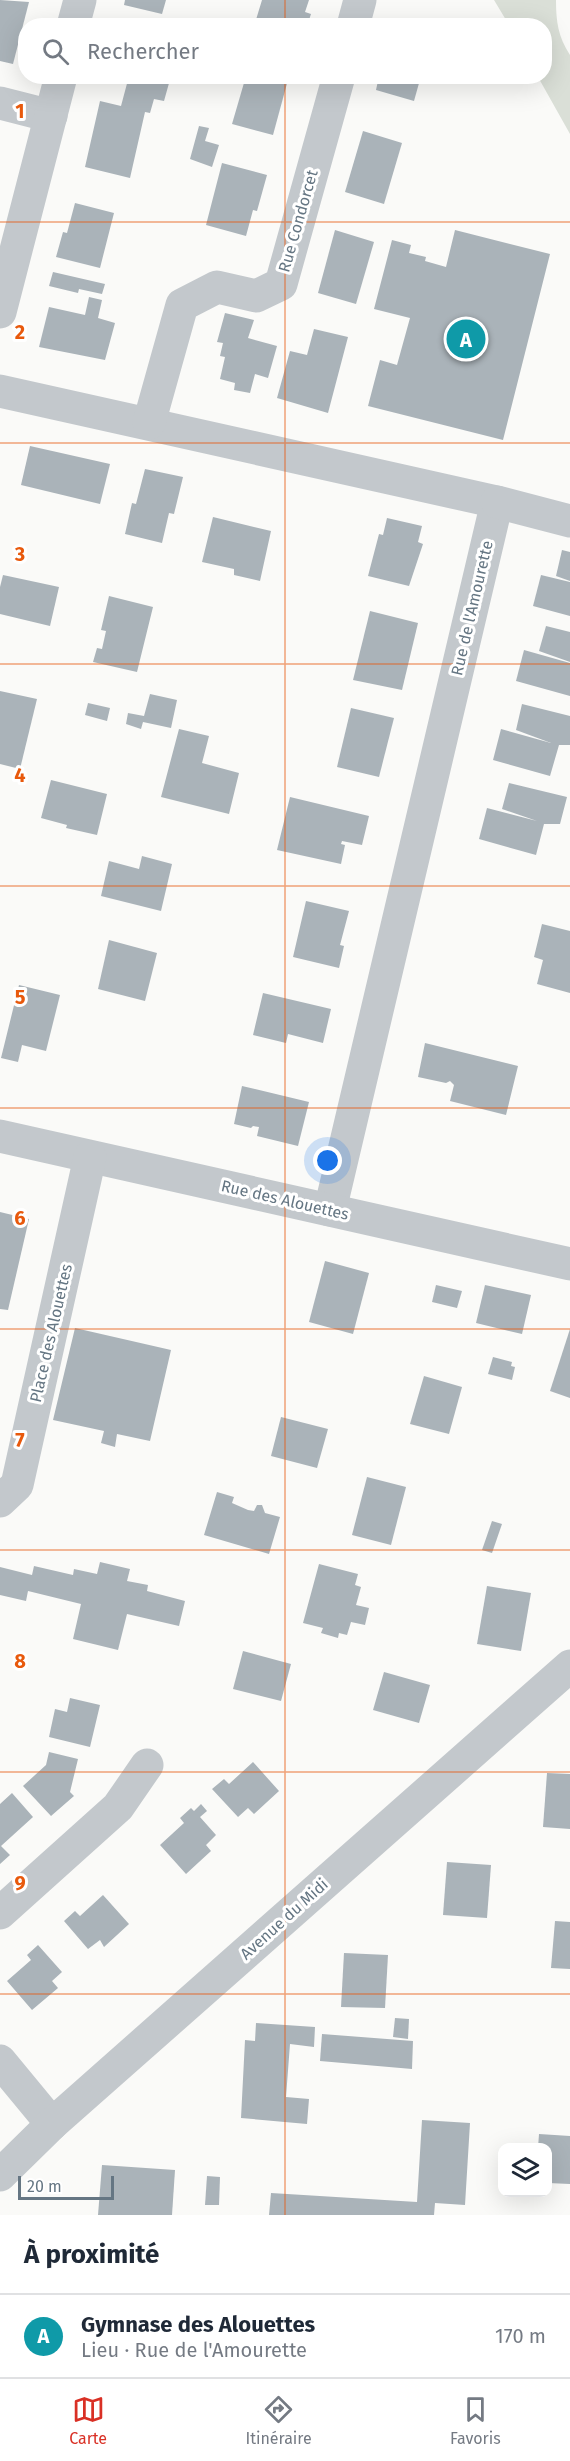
<!DOCTYPE html>
<html lang="fr">
<head>
<meta charset="utf-8">
<style>
  body { margin:0; font-family:"Fira Sans",sans-serif; background:#f2f2f3; color:#1f2937 }
  .controls { position:absolute; right:18px; bottom:18px; display:grid; overflow:hidden; border-radius:12px; box-shadow:0 6px 24px #0002 }
  .controls button { width:54px; height:54px; display:grid; place-items:center; padding:0; border:0; border-bottom:2px solid #e0e1e3; background:#fff; color:#1f2937; font:30px sans-serif }
  .scale { position:absolute; left:18px; bottom:15px; width:96px; box-sizing:border-box; padding-left:6px; border:3px solid #657683; border-top:0; font-size:16px; line-height:21px; white-space:nowrap; color:#657683; -webkit-text-stroke:4px #fff; paint-order:stroke }
  .you { position:absolute; left:328px; top:1161px; width:21px; height:21px; margin:-15px; border:4px solid #fff; border-radius:50%; background:#1a73e8; box-shadow:0 0 0 9px #1a73e833 }
  .badge { display:grid; place-items:center; width:39px; height:39px; border-radius:50%; background:#d93025; color:#fff; font-size:20px; font-weight:700 }
  .pin { position:absolute; translate:-50% -50%; border:3px solid #fff; box-shadow:0 2px 6px #0006 }
  .list { margin:0; padding:0; list-style:none }
  h2 { display:flex; justify-content:space-between; align-items:center; height:78px; margin:0; padding:0 24px; font-size:26px }
  h2 small { font-size:20px; font-weight:400; color:#747a83 }
  .list li { display:grid; grid-template-columns:39px 1fr auto; gap:18px; align-items:center; box-sizing:border-box; height:84px; padding:0 24px; border-top:2px solid #e0e1e3 }
  .list b { display:block; font-size:22px; white-space:nowrap }
  .list p { margin:0; font-size:20px; white-space:nowrap; color:#747a83 }
  .list em { font-size:20px; font-style:normal; color:#747a83 }
  .icon { flex:none; width:33px; height:33px; fill:none; stroke:currentColor; stroke-width:2; stroke-linecap:round; stroke-linejoin:round }
  .map { position:relative; flex:none; width:570px; height:2215px; overflow:hidden }
  .search { position:absolute; background:#fff; box-shadow:0 6px 24px #0002; left:18px; right:18px; top:18px; height:66px; display:flex; align-items:center; gap:15px; box-sizing:border-box; padding:0 21px; border-radius:24px; color:#747a83; font-size:22px }
  .sheet { height:162px; background:#fff }
  nav { display:flex; justify-content:space-around; align-items:center; box-sizing:border-box; height:84px; border-top:2px solid #e0e1e3; background:#fff; font-size:16px; color:#747a83 }
  nav a { display:grid; justify-items:center; gap:3px }
  nav .on { color:#d93025 }
  .map>svg:first-child { display:block }
</style>
</head>
<body>
<div class="map">
<svg width="570" height="2215" viewBox="0 0 570 2215">
  <rect width="100%" height="100%" fill="#fafaf8"/>
  <path fill="#dadfd7" d="M494 0H556C556 21 558 37 570 55V134L538 77 544 76V26L509 25Z"/>
  <g fill="#aab3b9">
    <path d="M0 0 29 2 13 64 0 61Z"/>
    <path d="M125 0H166L162 14 124 5Z"/>
    <path d="M262 0H309L305 12 311 14 307 26H262L255 23Z"/>
    <path d="M129 76H171L164 101 154 99 150 113 145 112 130 178 85 167 100 101 121 106Z"/>
    <path d="M246 76H289L273 135 232 124Z"/>
    <path d="M379 76H421L414 101 376 90Z"/>
    <path d="M199 126 209 128 205 141 219 145 212 167 190 159Z"/>
    <path d="M363 131 402 143 384 204 345 192Z"/>
    <path d="M222 163 267 175 257 211 253 210 246 236 206 225Z"/>
    <path d="M75 203 114 213 100 268 56 257 63 232 67 233Z"/>
    <path d="M335 230 374 242 356 304 318 293Z"/>
    <path d="M455 230 550 254 503 440 368 406 380 360 397 365 410 318 374 309 392 240 411 245 409 253 426 257 425 261 446 267Z"/>
    <path d="M53 272 105 284 102 294 79 289 78 293 49 286Z"/>
    <path d="M89 297 102 300 98 318 115 323 105 360 39 347 49 307 85 315Z"/>
    <path d="M225 313 254 320 248 338 277 346 268 378 255 374 250 393 234 390 235 383 220 379 225 357 220 356 223 343 217 342Z"/>
    <path d="M314 329 348 337 328 413 277 398 290 351 307 355Z"/>
    <path d="M30 446 110 464 100 504 21 485Z"/>
    <path d="M145 469 183 477 174 514 169 513 162 543 125 534 132 503 136 504Z"/>
    <path d="M213 517 271 531 260 581 234 575V569L202 562Z"/>
    <path d="M387 518 422 526 418 542 423 544 409 586 368 576 379 534 383 535Z"/>
    <path d="M562 550 570 552V581L556 576Z"/>
    <path d="M3 575 59 587 50 626 0 614V587Z"/>
    <path d="M541 575 570 582V616L533 606Z"/>
    <path d="M109 596 153 607 137 672 93 662 97 648 102 649 106 631 101 630Z"/>
    <path d="M370 611 418 623 402 690 353 680Z"/>
    <path d="M546 626 570 632V662L539 651Z"/>
    <path d="M524 650 570 663V696L516 681Z"/>
    <path d="M0 691 37 699 20 769 0 764Z"/>
    <path d="M150 694 177 700 171 728 143 722 141 729 126 724 128 713 144 716Z"/>
    <path d="M88 703 110 708 107 721 85 715Z"/>
    <path d="M522 704 570 716V745H559L550 776 493 760 501 729 551 743 516 730Z"/>
    <path d="M351 708 394 718 379 777 337 767Z"/>
    <path d="M179 729 209 736 202 763 239 773 229 814 161 797Z"/>
    <path d="M51 780 107 794 97 835 66 828 67 825 41 818Z"/>
    <path d="M509 783 567 797 560 824H544L536 855 479 839 487 808 537 821 502 809Z"/>
    <path d="M290 797 369 816 362 845 342 841 341 844 345 845 341 864 277 850Z"/>
    <path d="M142 856 172 864 161 911 101 896 109 861 139 869Z"/>
    <path d="M306 901 349 911 340 945 344 946 339 968 293 957Z"/>
    <path d="M542 924 570 931V993L537 984 543 960 534 957Z"/>
    <path d="M109 940 157 953 145 1001 98 989Z"/>
    <path d="M19 985 60 995 46 1051 22 1045 18 1062 1 1058Z"/>
    <path d="M263 993 331 1009 323 1043 288 1034 286 1043 253 1035Z"/>
    <path d="M425 1043 518 1066 506 1115 450 1101 454 1085 450 1081 446 1083 418 1077Z"/>
    <path d="M242 1086 309 1102 298 1146 257 1136 259 1127 253 1126 251 1128 234 1124Z"/>
    <path d="M0 1212 29 1219 8 1310 0 1309Z"/>
    <path d="M325 1261 369 1273 353 1334 309 1322Z"/>
    <path d="M436 1285 462 1291 457 1308 432 1302Z"/>
    <path d="M485 1285 531 1295 522 1334 476 1323Z"/>
    <path d="M75 1328 171 1350 150 1441 117 1434 115 1447 101 1443 104 1431 53 1420Z"/>
    <path d="M570 1329V1398L550 1391Z"/>
    <path d="M493 1357 512 1362 511 1366 515 1367 512 1380 488 1374Z"/>
    <path d="M424 1376 462 1387 449 1434 410 1424Z"/>
    <path d="M281 1417 328 1429 317 1468 271 1456Z"/>
    <path d="M367 1477 406 1487 391 1545 352 1535Z"/>
    <path d="M217 1492 234 1497 232 1503 248 1510 254 1511 257 1505H262L265 1513 280 1517 269 1554 204 1535Z"/>
    <path d="M492 1521 502 1524 492 1553 482 1550Z"/>
    <path d="M100 1562 130 1569 127 1581 148 1585 147 1591 185 1601 179 1626 127 1614 118 1650 73 1639 81 1604 28 1591 26 1601 0 1595V1567L32 1575 34 1566 73 1575 74 1569 97 1574Z"/>
    <path d="M319 1564 358 1574 355 1585 361 1587 356 1605 369 1608 365 1625 351 1622 347 1635 339 1633 338 1638 321 1633 323 1628 303 1623Z"/>
    <path d="M487 1586 531 1593 521 1651 477 1644Z"/>
    <path d="M243 1651 291 1664 281 1701 233 1689Z"/>
    <path d="M384 1672 430 1685 419 1723 373 1710Z"/>
    <path d="M70 1698 100 1705 90 1747 49 1737 55 1709 67 1712Z"/>
    <path d="M49 1752 78 1759 70 1792 74 1796 51 1816 23 1786 46 1765Z"/>
    <path d="M253 1762 279 1791 254 1814 248 1808 238 1817 212 1789 224 1779 229 1784Z"/>
    <path d="M547 1773 570 1774V1829L543 1827Z"/>
    <path d="M12 1793 33 1817 1 1846 10 1855 0 1864V1804Z"/>
    <path d="M201 1804 207 1811 200 1817 216 1835 206 1845 211 1851 186 1874 160 1845 184 1823 180 1818 191 1808 194 1811Z"/>
    <path d="M447 1862 491 1865 487 1918 443 1915Z"/>
    <path d="M103 1895 129 1924 104 1947 100 1940 88 1949 64 1921 75 1911 80 1916Z"/>
    <path d="M555 1921 570 1922V1969L551 1968Z"/>
    <path d="M38 1945 62 1972 52 1981 58 1988 32 2010 7 1981 31 1960 27 1955Z"/>
    <path d="M344 1953 388 1955 385 2008 341 2007Z"/>
    <path d="M395 2018 409 2019 408 2039 393 2037Z"/>
    <path d="M256 2023 315 2027 314 2047 290 2044 286 2097 309 2099 307 2124 241 2118 245 2040 255 2041Z"/>
    <path d="M322 2034 413 2041 412 2069 320 2061Z"/>
    <path d="M422 2120 470 2123 465 2205 435 2203 434 2215H269L271 2193 417 2202Z"/>
    <path d="M539 2134 570 2136V2184L548 2183V2148H538Z"/>
    <path d="M102 2165 175 2170 172 2215H98Z"/>
    <path d="M207 2176 220 2177 219 2205H205Z"/>
  </g>
  <g fill="none" stroke-linecap="round" stroke-linejoin="round">
    <g stroke="#c3c8cc" stroke-width="33">
      <path d="M73 26 80 0"/>
      <path d="M353 26 360 0"/>
      <path d="M0 103 51 116"/>
      <path d="M0 312 61 76"/>
      <path d="M0 391 497 502 330 1210"/>
      <path d="M149 423 182 305 217 287 256 296 281 284 339 76"/>
      <path d="M497 502 570 521"/>
      <path d="M0 1136 570 1264"/>
      <path d="M0 1501 17 1485 90 1157"/>
      <path d="M0 1913 118 1807 147 1765"/>
      <path d="M0 2061 52 2124"/>
      <path d="M0 2175 52 2124 570 1666"/>
    </g>
  </g>
  <path fill="none" stroke="#e8590c" stroke-width="1.5" stroke-opacity="0.55" d="M285 0V26M285 76V2215M0 222H570M0 443H570M0 664H570M0 886H570M0 1108H570M0 1329H570M0 1550H570M0 1772H570M0 1994H570"/>
  <g text-anchor="middle" dominant-baseline="central" stroke-width="6" stroke-linejoin="round" paint-order="stroke">
    <g font-size="16" fill="#657683" stroke="#fff">
      <text transform="translate(298 221) rotate(-74)">Rue Condorcet</text>
      <text transform="translate(472 608) rotate(-77)">Rue de l'Amourette</text>
      <text transform="translate(285 1200) rotate(13)">Rue des Alouettes</text>
      <text transform="translate(51 1333) rotate(-77)">Place des Alouettes</text>
      <text transform="translate(284 1919) rotate(-42)">Avenue du Midi</text>
    </g>
  </g>
  <g font-size="20" text-anchor="middle" font-weight="bold" fill="#e8590c" stroke="#fff" stroke-width="6" stroke-linejoin="round" paint-order="stroke">
    <text x="20" y="118">1</text>
    <text x="20" y="339">2</text>
    <text x="20" y="561">3</text>
    <text x="20" y="782">4</text>
    <text x="20" y="1004">5</text>
    <text x="20" y="1225">6</text>
    <text x="20" y="1447">7</text>
    <text x="20" y="1668">8</text>
    <text x="20" y="1890">9</text>
  </g>
</svg>
<div class="controls">
<button><svg class="icon" aria-label="layers" viewBox="0 0 24 24"><path d="M12 4l9 5-9 5-9-5zM3 14l9 5 9-5"/></svg></button>
</div>
<div class="scale">20 m</div>
<div class="you"></div>
<div class="pin badge" style="left:466px;top:339px;background:#0f9aa8">A</div>
<div class="search"><svg class="icon" aria-label="search" viewBox="0 0 24 24"><circle cx="10" cy="10" r="6"/><path d="M15 15l6 6"/></svg>Rechercher</div>
</div>
<section class="sheet">
<h2>À proximité<small></small></h2>
<ul class="list">
<li><span class="badge" style="background:#0f9aa8">A</span><div><b>Gymnase des Alouettes</b><p>Lieu · Rue de l'Amourette</p></div><em>170 m</em></li>
</ul>
</section>
<nav>
<a class="on"><svg class="icon" aria-label="map" viewBox="0 0 24 24"><path d="M3 6l6-2 6 2 6-2v14l-6 2-6-2-6 2zM9 4v14M15 6v14"/></svg>Carte</a>
<a><svg class="icon" aria-label="directions" viewBox="0 0 24 24"><path d="M12 3l9 9-9 9-9-9zM9 14v-3h6M13 9l2 2-2 2"/></svg>Itinéraire</a>
<a><svg class="icon" aria-label="saved" viewBox="0 0 24 24"><path d="M7 4h10v16l-5-4-5 4z"/></svg>Favoris</a>
</nav>
</body>
</html>
